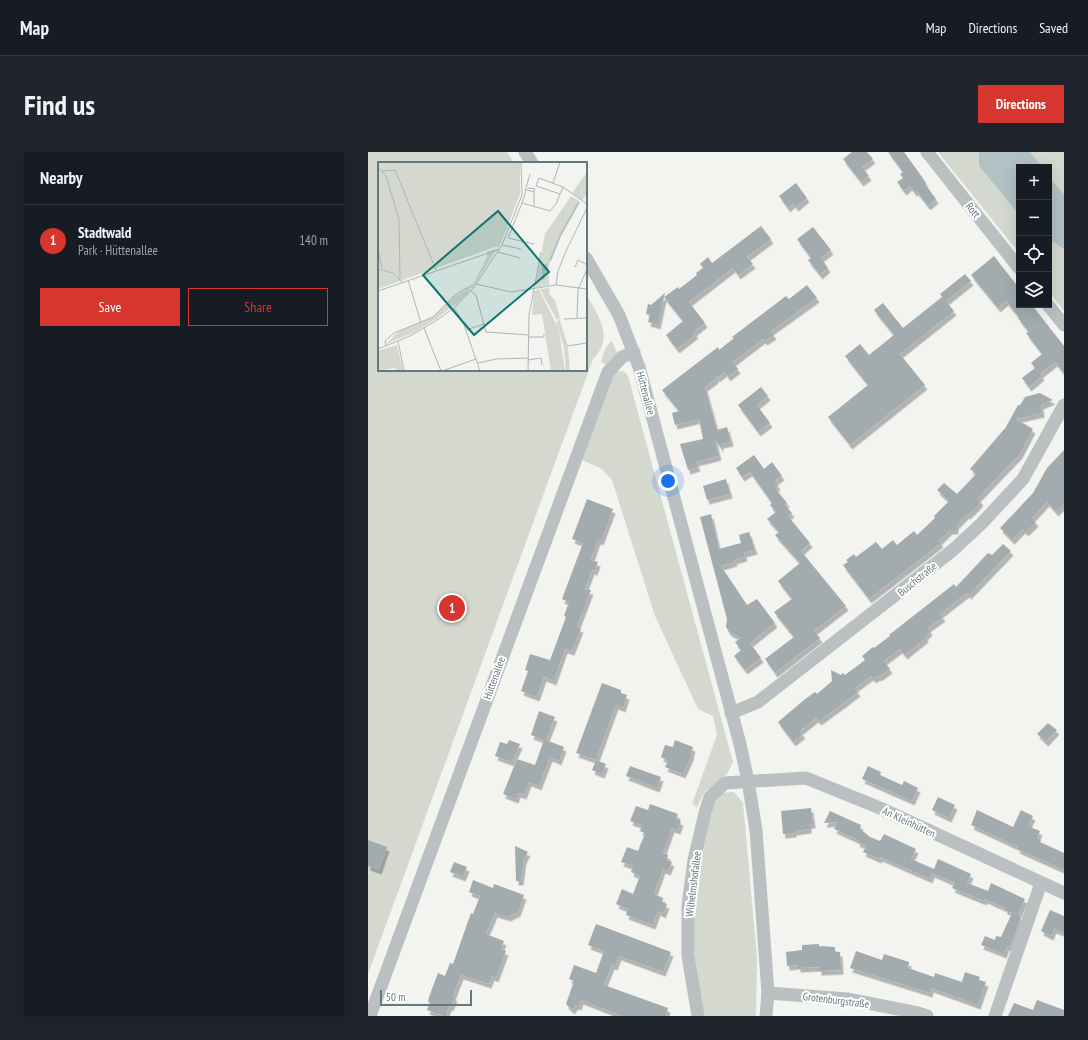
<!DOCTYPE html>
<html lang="en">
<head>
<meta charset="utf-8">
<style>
  body { margin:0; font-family:"PT Sans Narrow",sans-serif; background:#20242c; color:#f1f3f6 }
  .controls { position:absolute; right:12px; top:12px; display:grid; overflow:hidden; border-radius:0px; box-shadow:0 4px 16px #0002 }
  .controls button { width:36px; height:36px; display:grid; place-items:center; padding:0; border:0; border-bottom:1px solid #363941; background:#171b24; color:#f1f3f6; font:20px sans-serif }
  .scale { position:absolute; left:12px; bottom:10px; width:92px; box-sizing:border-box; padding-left:4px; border:2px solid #64787f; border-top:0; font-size:11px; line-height:14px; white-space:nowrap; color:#64787f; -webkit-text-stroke:3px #fff; paint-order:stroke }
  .you { position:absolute; left:300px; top:329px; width:14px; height:14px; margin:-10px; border:3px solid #fff; border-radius:50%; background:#1a73e8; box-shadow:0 0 0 6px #1a73e833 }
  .badge { display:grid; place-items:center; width:26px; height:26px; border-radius:50%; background:#d6362d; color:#fff; font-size:13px; font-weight:700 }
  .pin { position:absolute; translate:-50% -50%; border:2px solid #fff; box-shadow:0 1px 4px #0006 }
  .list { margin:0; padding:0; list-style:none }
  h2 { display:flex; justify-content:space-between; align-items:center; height:52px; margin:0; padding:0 16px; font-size:17px }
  h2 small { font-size:13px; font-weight:400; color:#9ea1a6 }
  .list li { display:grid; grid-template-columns:26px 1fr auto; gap:12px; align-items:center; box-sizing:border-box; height:72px; padding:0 16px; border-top:1px solid #363941 }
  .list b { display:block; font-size:15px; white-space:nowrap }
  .list p { margin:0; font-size:13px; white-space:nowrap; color:#9ea1a6 }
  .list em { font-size:13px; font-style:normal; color:#9ea1a6 }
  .actions { display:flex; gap:8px; padding:12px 16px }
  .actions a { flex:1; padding:9px 0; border:1px solid #d6362d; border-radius:0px; text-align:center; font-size:14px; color:#d6362d }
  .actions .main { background:#d6362d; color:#fff }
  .icon { flex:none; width:22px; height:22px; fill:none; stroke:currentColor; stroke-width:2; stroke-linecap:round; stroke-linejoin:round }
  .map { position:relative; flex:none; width:696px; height:864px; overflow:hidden; border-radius:0px }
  header { display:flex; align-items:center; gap:24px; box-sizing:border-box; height:56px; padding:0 20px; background:#171b24; border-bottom:1px solid #363941 }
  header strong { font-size:19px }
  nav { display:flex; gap:22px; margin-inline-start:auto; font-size:14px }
  .intro { display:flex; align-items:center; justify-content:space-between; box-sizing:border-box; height:96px; padding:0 24px }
  h1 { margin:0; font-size:28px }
  .button { padding:10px 18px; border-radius:0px; background:#d6362d; color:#fff; font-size:14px; font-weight:700 }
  main { display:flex; gap:24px; padding:0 24px }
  aside { flex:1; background:#171b24; border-radius:0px; box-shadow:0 4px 16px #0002 }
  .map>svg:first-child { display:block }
</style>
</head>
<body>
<header>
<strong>Map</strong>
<nav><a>Map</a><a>Directions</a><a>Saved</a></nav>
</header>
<div class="intro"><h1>Find us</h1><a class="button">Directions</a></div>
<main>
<aside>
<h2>Nearby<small></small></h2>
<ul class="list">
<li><span class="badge">1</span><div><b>Stadtwald</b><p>Park · Hüttenallee</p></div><em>140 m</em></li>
</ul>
<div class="actions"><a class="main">Save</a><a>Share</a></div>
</aside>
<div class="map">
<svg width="696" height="864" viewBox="0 0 696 864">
  <defs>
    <filter id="shadow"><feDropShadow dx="2.5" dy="4.5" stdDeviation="0" flood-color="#0004"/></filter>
  </defs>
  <rect width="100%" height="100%" fill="#f3f3f0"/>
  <g fill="#d4d8cf">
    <path d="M0 0H139L146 11H11V218H218V142C230 163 247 185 225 207L0 822Z"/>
    <path d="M570 0H611V14L651 63V101Z"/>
    <path d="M662 0H696V42L681 25V15H674Z"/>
    <path d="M681 88 696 97V159L681 140Z"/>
    <path d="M244 189 249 201 238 213 233 210C235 202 237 194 244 189Z"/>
    <path d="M253 219 257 220 260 224 365 610 359 622 346 634 337 639 329 655 324 652 349 583 345 564 330 557 287 464 244 328 234 317 212 307 247 220Z"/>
    <path d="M366 640 375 651 389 805 388 864H335L328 821 325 771 330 724 340 675 347 650 354 641Z"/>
  </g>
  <g fill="#b2c1c3">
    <path d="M611 0H662L674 15H651V63L611 14Z"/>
    <path d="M681 25 696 42V97L681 88Z"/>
  </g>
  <g fill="#a2acaf" filter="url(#shadow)">
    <path d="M484 0H499L505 7 494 15 501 24 493 30 475 7Z"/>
    <path d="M520 0H536L554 25 558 31 557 32 568 47 560 54 548 39 546 40 542 34 536 39 529 30 535 26 532 22 535 20Z"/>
    <path d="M428 31 439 46 428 55 425 51 420 56 411 44Z"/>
    <path d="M393 74 403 87 379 105 385 112 370 123 365 116 321 150 337 171 326 180 328 182 309 197 298 183 315 169 296 145 290 173 280 170 282 163 278 162 280 152 283 153 297 141 296 145 310 135 311 137 329 123 328 121 335 116 332 112 340 105 344 111Z"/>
    <path d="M445 75 463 98 453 106 460 116 452 123 440 108 443 106 429 87Z"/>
    <path d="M626 104 651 136V153H664L696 194V222L687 210 672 222 663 211 674 202 658 181 661 180 650 166 651 165 638 149 630 156 603 123Z"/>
    <path d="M597 122 603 129 578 149 586 159 532 202 557 233 482 293 460 265 500 233 477 204 492 192 501 203 526 183 506 158 515 151 535 176 574 145 576 147 572 142Z"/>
    <path d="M439 133 449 146 403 179 406 183 397 189 395 187 365 210 370 217 360 225 357 220 349 226 348 223V227L337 235 349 278 359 275 363 290 353 292V296L347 287 351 304 328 310 330 315 320 318 312 292 335 287 331 267 307 273 304 261 311 259 294 238 350 195 351 198 366 186 364 185 418 144 421 147Z"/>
    <path d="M667 216 674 224 661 235 654 226Z"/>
    <path d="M393 235 400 244 389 253 402 271 390 280 370 253Z"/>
    <path d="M672 241 685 248 673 253 674 261 648 267 665 277 652 302 610 346 613 349 611 351H612L600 363 599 362 588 373V378H582L571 389 573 391 501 447 475 413 480 410 478 408 486 402 488 405 508 390 514 397 525 388 529 393 546 379 549 383 567 366 566 364 581 349 569 338 576 331 589 342 608 322 602 317 638 275 650 253H652L657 245Z"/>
    <path d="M696 298V352L688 360 679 350 664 366 668 370 658 380 655 377 644 388 632 376 665 341 679 316Z"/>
    <path d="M386 303 396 317 404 310 414 324 407 329 410 334 407 336 419 351 417 353 424 361 420 364 442 391 433 399 478 454 446 479 452 486 407 521 397 507 426 485 406 460 424 447 410 429 432 411 407 383 411 380 399 367 408 360 402 353 404 351 382 320 374 325 368 316Z"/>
    <path d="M358 327 362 342 339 348 335 334Z"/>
    <path d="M219 347 245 357 233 389 230 388 223 408 230 410 227 419 224 418 217 437 223 438 209 475 213 476 204 499 197 497 186 529 176 525 169 545 153 539 160 519 157 518 162 502 182 508 198 465 196 464 201 450 194 447 215 391 204 387Z"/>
    <path d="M343 362 351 397 373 391 371 383 381 380 387 398 376 401 377 405 366 408 367 410 353 414 379 453 389 447 407 471 382 491 393 506 377 518 366 504 373 498 367 490 373 486 361 480 358 475 359 467 332 365Z"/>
    <path d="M635 392 643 399 601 443 599 441 572 462 575 465 560 476 562 479 557 484 558 486 537 503 532 497 516 509 522 517 511 525 510 524 506 527 503 524 487 536 490 540 477 550 451 569 448 566 432 579 435 582 425 590 410 570 436 548 447 540 449 542 464 529 463 518 473 523 475 521 477 523 497 508 494 504 505 495 506 496 522 484 521 483 586 432 588 435 620 401 624 403Z"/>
    <path d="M234 531 253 538V541L259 543 255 556 248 553 228 608 238 612 234 622 224 618 228 608 208 601Z"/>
    <path d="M171 559 187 565 178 588 196 595 191 609 182 605 171 634 161 630 156 643 150 641 148 647 135 642 149 607 167 613 176 588 163 583Z"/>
    <path d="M680 571 689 578 678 590 669 582Z"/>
    <path d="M141 588 152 592 144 610 127 604 132 590 139 592Z"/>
    <path d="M307 588 325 595 323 602H324L315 622 297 615 300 609 293 605 297 593 305 595Z"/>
    <path d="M262 614 293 625 289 636 258 624Z"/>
    <path d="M500 614 513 620 512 623 534 633 536 629 550 636 544 649 494 627Z"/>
    <path d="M570 645 587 653 581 666 564 658Z"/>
    <path d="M282 652 310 662 308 667 313 669 310 678 304 676 295 701 300 703 299 708 304 710 300 719 295 717 286 742 295 746 294 750 299 752 295 762 290 759 285 773 258 763 260 757 248 752 254 737 265 742 272 724 263 720 265 714 253 710 259 695 270 699 277 681 272 679 274 673 262 669 268 654 280 658Z"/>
    <path d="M443 656 445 672H441V677L426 679V681L415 682 413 659Z"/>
    <path d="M609 658 645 675 653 658 665 664 660 674 672 679 669 686 673 688 672 690 696 701V718L649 697 650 695 603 673Z"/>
    <path d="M462 659 493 673 492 677 502 685 512 689 516 682 548 697 543 707 566 717 570 707 603 722 599 731 620 739 623 731 657 747 650 763 653 765 642 795 639 794 636 802 613 793 617 784 627 788 628 784 633 785 644 761 637 758V756L617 747 616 749 584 736 587 731 564 721 562 727 512 705 511 707 495 700 498 694 489 690 490 688 466 677 469 670 456 671Z"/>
    <path d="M0 688 19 695 11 718 0 714Z"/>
    <path d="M147 694 160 700 156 707 153 729H148Z"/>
    <path d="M86 710 99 715 95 725 82 720Z"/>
    <path d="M105 728 125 736 126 732 156 743 150 760 140 765 127 761 118 782 136 789 133 797 138 799 128 826 124 824 121 832 93 823 85 844 87 845 83 855 81 854 78 864H76L59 858 62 850H60L61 845 70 821 77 824 82 811 85 812 103 761 105 762 112 744 101 740Z"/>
    <path d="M682 758 696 764V781L686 777 683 784 673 779Z"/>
    <path d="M228 772 303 800 295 820 251 804 247 814 244 813 236 833 300 856 298 864H254L213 848 211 854 208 853 204 858 198 852 206 829 201 827 206 813 228 821 236 799 220 793Z"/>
    <path d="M451 792V794L467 795V800H472L473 818 451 819V815L430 816V813L419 814 418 800 434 798V793Z"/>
    <path d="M488 799 514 808 516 802 541 810 540 816 566 825 567 821 594 830 597 820 612 825 611 828 618 830 610 853 563 836 562 841 482 816Z"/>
    <path d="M669 848 696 858V864H640L646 851 665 858Z"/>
  </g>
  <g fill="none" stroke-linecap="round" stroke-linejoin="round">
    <g stroke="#bac0c2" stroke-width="13">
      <path d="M157 0 164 11"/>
      <path d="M559 0 651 116"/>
      <path d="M218 106 251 163 271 215 372 592 380 629 388 678 400 841 398 864"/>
      <path d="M680 153 696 173"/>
      <path d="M363 561 390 550 585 398 613 372 655 327 696 253"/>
      <path d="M400 841 479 847 550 861 559 864"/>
      <path d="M2 864 240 220 254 205 266 200"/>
      <path d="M330 864 320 804V753L326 708 337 661 342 645 357 631 438 626 512 656 696 741"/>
      <path d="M627 864 673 731"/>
    </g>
  </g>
  <g text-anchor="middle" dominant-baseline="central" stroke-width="4" stroke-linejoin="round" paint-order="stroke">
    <g font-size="11" fill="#64787f" stroke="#fff">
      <text transform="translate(605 58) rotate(51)">Rott</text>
      <text transform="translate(278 241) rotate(75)">Hüttenallee</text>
      <text transform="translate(549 427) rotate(-39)">Buschstraße</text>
      <text transform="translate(126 526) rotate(-70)">Hüttenallee</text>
      <text transform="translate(541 670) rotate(25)">An Kleinhütten</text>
      <text transform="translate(325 732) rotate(-83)">Wilhelmshofallee</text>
      <text transform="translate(468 848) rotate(7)">Grotenburgstraße</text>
    </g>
  </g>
  <g transform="translate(10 10)">
    <rect width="209" height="209" fill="#f3f3f0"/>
    <path d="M0 0H142V32L121 86 119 84 0 127ZM209 10V32L204 38 194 31ZM193 34 201 39 182 74 171 103V123L157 126 167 72ZM119 87 94 126H87L96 121 109 95V90ZM172 126 171 132 177 138 182 156 179 158 162 127ZM89 127 91 130 78 142 58 157 37 170 8 182 20 170 55 155 77 134ZM161 127 180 166 178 160 182 158 190 185 192 209H188L186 186 181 168 187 209H173L164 152 154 153 156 129ZM19 183 25 209H19L17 206 0 209V189Z" fill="#d4d8cf"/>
    <path d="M170 101 167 116 164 119V104Z" fill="#b2c1c3"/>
    <path fill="none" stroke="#b2c1c3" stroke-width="2" d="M172 99 182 74 201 40"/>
    <path fill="none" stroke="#adb7b9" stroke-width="1" d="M0 6 8 14 21 57 22 116M4 9 17 8 58 108M175 21 182 0M185 25 209 42M151 26 157 27 156 30 149 28ZM147 29 152 12M148 29 144 41 172 49 178 42 182 32 185 26V25L161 16 158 24 182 32M144 41 130 76 156 82M156 44V30M124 83 143 87M0 87 4 107M120 90 142 96M197 105 200 98 209 103M0 107 15 111 24 120M30 118 43 161M98 122 133 130 178 123 209 127M178 123 180 109 188 89 209 46M0 129 122 87M76 146 85 160 102 209M199 156 200 128 209 107M186 157 209 156M46 166 63 209M88 168 106 162M151 175H166V172M20 179 26 209M8 184 7 179 16 171 55 155 78 132 89 126 98 133 108 170 151 173M189 184 209 181M0 187 32 174 59 158 76 146 96 125 124 83 144 33 143 0M150 198 163 196 164 203M100 201 118 197 150 196M64 209 98 197M150 209 151 153 163 90"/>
    <path fill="#0f766e" fill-opacity="0.15" stroke="#0f766e" stroke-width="2" d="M120 49 171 110 96 173 45 113Z"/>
    <rect width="209" height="209" fill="none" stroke="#64787f" stroke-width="2"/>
  </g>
</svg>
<div class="controls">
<button>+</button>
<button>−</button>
<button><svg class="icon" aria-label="locate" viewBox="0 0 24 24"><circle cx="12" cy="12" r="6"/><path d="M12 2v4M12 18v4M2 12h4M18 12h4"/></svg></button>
<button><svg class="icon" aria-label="layers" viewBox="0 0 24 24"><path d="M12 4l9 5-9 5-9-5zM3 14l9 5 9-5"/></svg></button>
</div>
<div class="scale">50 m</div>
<div class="you"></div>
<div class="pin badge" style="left:84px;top:456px">1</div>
</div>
</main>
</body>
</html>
